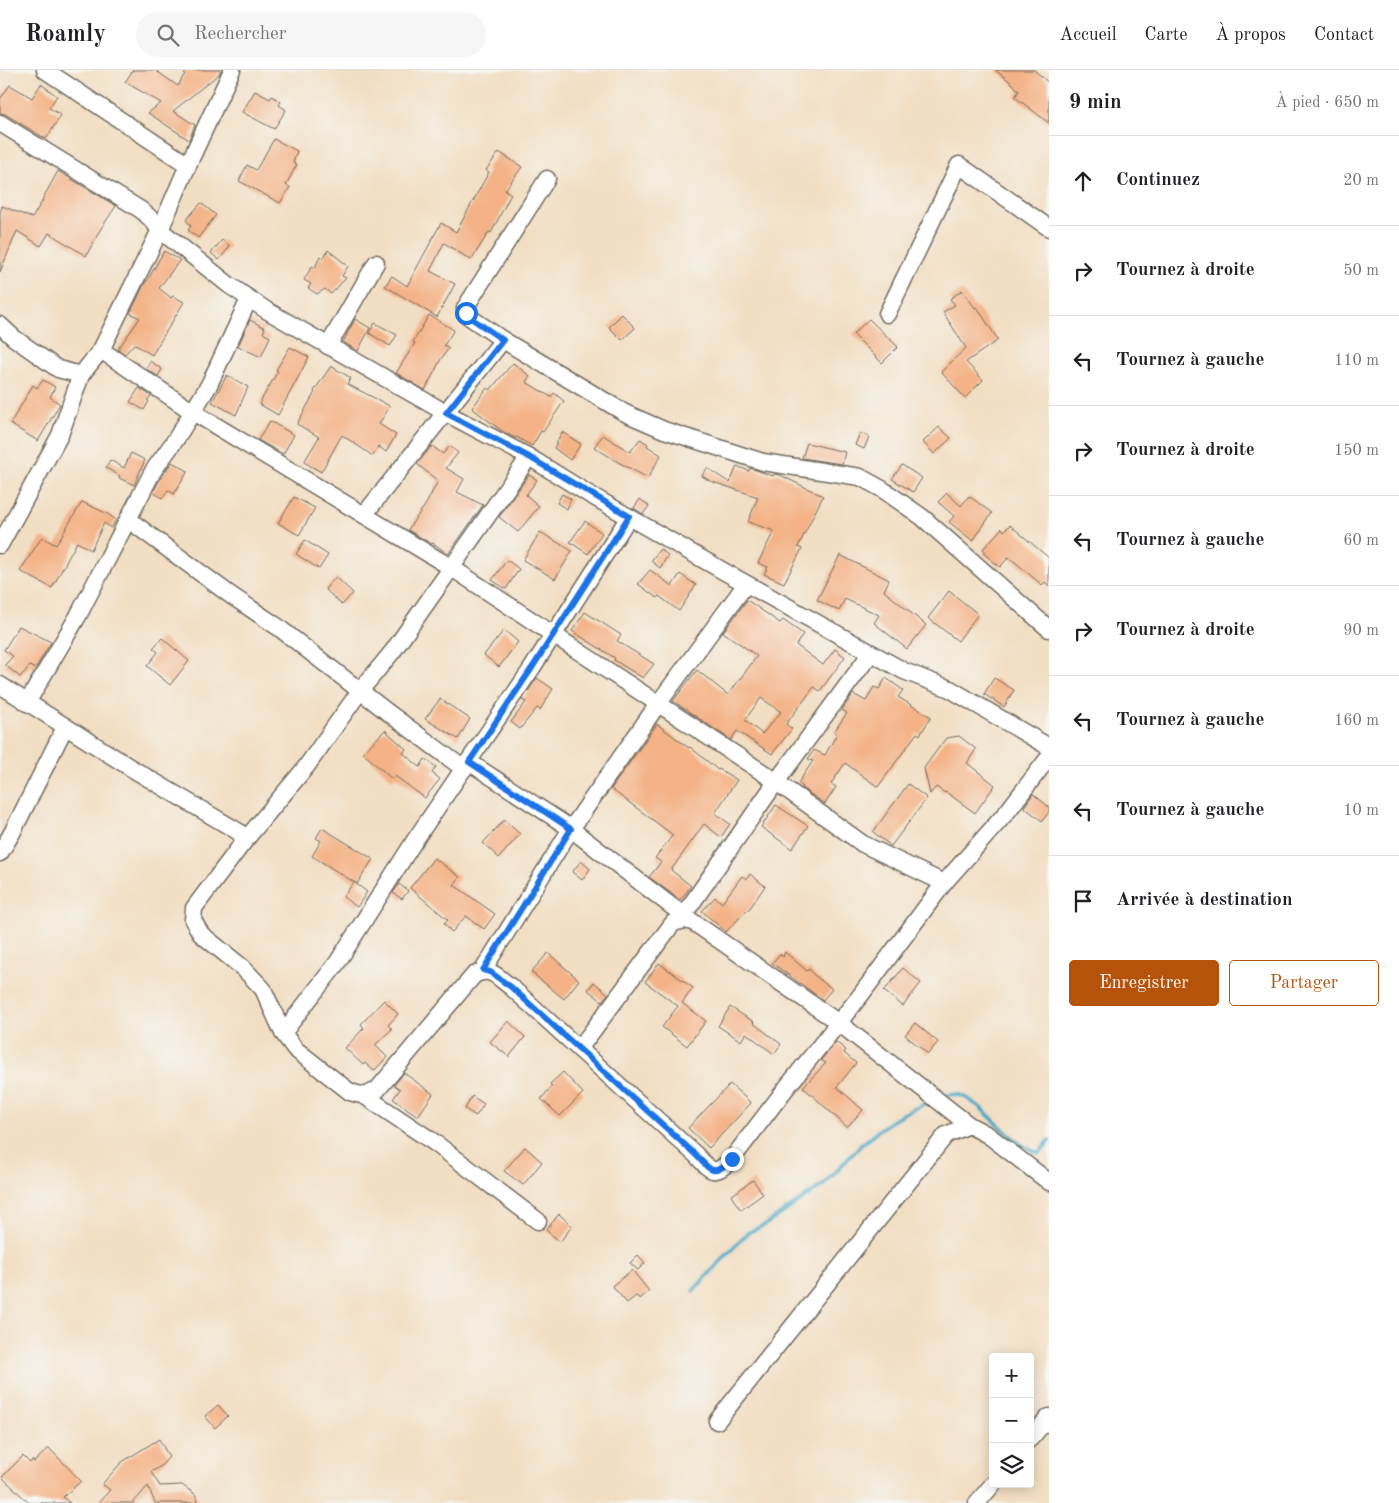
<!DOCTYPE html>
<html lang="fr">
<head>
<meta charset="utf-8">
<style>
  body { margin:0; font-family:"Old Standard TT",serif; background:#f6f6f6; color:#202124 }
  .controls { position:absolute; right:15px; bottom:15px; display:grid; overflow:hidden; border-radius:5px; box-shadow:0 2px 12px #0003 }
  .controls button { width:45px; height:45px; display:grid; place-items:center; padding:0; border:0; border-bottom:1px solid #e0e0e0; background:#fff; color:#202124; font:25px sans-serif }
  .stop { position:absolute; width:15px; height:15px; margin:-11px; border:4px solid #1a73e8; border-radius:50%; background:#fff }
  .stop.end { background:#1a73e8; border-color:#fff; box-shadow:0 1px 5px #0008 }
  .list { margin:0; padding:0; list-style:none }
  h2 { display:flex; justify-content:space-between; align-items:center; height:65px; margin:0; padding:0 20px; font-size:21px }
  h2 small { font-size:16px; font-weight:400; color:#757577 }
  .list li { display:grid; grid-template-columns:32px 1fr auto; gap:15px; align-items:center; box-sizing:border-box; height:90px; padding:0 20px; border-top:1px solid #e0e0e0 }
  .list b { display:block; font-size:19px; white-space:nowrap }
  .list em { font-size:16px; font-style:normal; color:#757577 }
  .actions { display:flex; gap:10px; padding:15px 20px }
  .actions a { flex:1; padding:11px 0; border:1px solid #b45309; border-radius:5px; text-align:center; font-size:18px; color:#b45309 }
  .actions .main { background:#b45309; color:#fff }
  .icon { flex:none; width:28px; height:28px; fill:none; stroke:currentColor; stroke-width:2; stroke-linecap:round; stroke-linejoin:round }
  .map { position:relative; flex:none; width:1049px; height:1433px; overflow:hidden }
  header { display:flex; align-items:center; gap:30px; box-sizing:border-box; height:70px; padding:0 25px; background:#fff; border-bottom:1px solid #e0e0e0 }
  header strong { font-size:24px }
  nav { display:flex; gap:28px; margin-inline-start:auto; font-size:18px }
  .search { width:350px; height:45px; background:#f6f6f6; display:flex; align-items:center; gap:12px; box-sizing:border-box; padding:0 18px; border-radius:28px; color:#757577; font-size:19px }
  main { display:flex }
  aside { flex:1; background:#fff }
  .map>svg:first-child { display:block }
</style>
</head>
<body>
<header>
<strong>Roamly</strong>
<div class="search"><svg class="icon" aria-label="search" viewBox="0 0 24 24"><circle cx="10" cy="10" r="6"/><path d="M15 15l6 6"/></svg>Rechercher</div>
<nav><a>Accueil</a><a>Carte</a><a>À propos</a><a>Contact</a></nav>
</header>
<main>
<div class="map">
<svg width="1049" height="1433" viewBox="0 0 1049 1433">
  <rect width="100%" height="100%" fill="#f6f6f2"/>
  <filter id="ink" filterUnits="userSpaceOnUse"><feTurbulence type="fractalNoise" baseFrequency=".02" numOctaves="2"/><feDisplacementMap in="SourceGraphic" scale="10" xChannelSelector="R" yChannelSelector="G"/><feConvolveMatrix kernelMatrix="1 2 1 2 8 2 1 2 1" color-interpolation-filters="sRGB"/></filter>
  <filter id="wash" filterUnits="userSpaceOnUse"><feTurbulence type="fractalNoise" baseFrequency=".0096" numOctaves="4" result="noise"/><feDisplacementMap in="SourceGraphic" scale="20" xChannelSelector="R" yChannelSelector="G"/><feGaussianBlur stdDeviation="1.12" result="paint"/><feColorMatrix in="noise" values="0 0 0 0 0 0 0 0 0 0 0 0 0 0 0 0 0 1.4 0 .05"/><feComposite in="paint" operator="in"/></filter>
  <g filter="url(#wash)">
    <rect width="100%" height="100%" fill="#f2dec2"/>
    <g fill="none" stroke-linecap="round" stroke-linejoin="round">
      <g stroke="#43a6c3" stroke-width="4">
        <path d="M940 1027C946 1025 953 1023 960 1025 965 1026 972 1032 977 1035 996 1050 1016 1077 1039 1083L1049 1071"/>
        <path d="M693 1221 747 1163 765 1155 823 1115 862 1074 884 1056 903 1044 931 1031"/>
      </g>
    </g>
    <g id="blocks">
      <g fill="#f4b286" fill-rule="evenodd">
        <path d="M133 0H155L178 16 187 0H221L219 4 173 41 195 55 189 70 148 43 161 33 125 12Z"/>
        <path d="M995 0H1034L1049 13V53L1015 27 1019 21 1012 13Z"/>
        <path d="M41 14 57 26 49 38 61 45 46 69 5 44 0 43V29L10 15 32 28Z"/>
        <path d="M255 21 270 29 272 26 281 32 279 35 286 40 274 59 242 42Z"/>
        <path d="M274 69 297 81 293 93 297 94 286 115 290 117 280 133 239 111 247 95 256 100Z"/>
        <path d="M499 82 522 97 505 120 511 124 491 163 489 162 471 190 444 173 430 201 455 214 437 247 385 216 392 206 407 216 441 153 456 162 489 102 486 100Z"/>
        <path d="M58 101 116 136 100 160 86 186 49 163 41 176 17 161 0 202V143L2 136 32 148 43 130H42Z"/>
        <path d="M201 133 216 145 198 168 188 160 191 156 186 150Z"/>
        <path d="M222 170 230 176 219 190 211 183Z"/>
        <path d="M328 180 348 196 342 206 346 208 331 224 325 219 317 224 308 218 311 214 304 210 312 196 315 198 320 186 323 189Z"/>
        <path d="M164 181 180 190 159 218 171 228 173 226 184 232 152 285 134 274 125 284 118 279 140 248 130 243 146 211H147Z"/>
        <path d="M962 220 975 238 977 237 998 270 966 292 983 310 965 328 941 302 966 278 943 242 955 235 950 229Z"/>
        <path d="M622 244 635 258 622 270 609 257Z"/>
        <path d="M429 245 454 260 444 275 449 278 441 289 425 320 396 303 415 273 413 272Z"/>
        <path d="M355 249 370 258 358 281 343 272Z"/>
        <path d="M869 249 898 277 882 293 853 264Z"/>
        <path d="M250 250 265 258 263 263 270 267 261 287 238 276Z"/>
        <path d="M375 253 397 265 390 276 369 263Z"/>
        <path d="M290 277 309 287 278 345 259 334 278 301 276 300Z"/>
        <path d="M150 291 162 299 158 306 146 299Z"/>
        <path d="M513 293 530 306 526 312 551 327 554 323 564 331 543 362 541 361 532 376 516 367 515 368 502 361 472 338 487 318 490 320Z"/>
        <path d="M331 296 351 308 347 314 390 336 379 354 396 365 386 382 378 376 373 386 342 365 321 402 304 392 319 367 297 354 315 322 314 321Z"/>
        <path d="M227 305 248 317 236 345 212 332Z"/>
        <path d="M43 310 55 317 50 327 60 334 38 371 10 354 33 315 37 318Z"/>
        <path d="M139 318 151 326 147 330 149 331 144 340 130 332Z"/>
        <path d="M270 351 294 365 283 384 258 370Z"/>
        <path d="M939 357 951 368 934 384 923 372Z"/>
        <path d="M562 362 581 374 570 390 554 378Z"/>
        <path d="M860 363 869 367 864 379 855 375Z"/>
        <path d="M603 365 630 382 640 369 648 374 647 376 661 385 648 408 618 392 594 377Z"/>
        <path d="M807 373 845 382 842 394 802 388Z"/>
        <path d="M432 376 443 384 450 376 458 383 446 398 464 409 457 422 483 435 448 484 433 473 432 474 408 460 413 452 426 434 438 411 417 394Z"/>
        <path d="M131 383 145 390 134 415 119 408 120 406 106 398 110 390 124 398Z"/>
        <path d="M172 392 188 401 174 424 168 420 162 428 153 422 162 406Z"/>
        <path d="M902 395 922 408 913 422 892 409Z"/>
        <path d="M737 396 749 401 750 398 773 406 774 404 780 405 823 426 798 477 802 479 784 513 764 504 768 497 758 493 774 461 748 452 758 427 710 411 702 406 707 398 730 413Z"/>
        <path d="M529 405 537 410 526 425 539 436 518 462 499 447Z"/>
        <path d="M947 423 961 436 969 426 992 443 973 471 949 452 954 446 938 432Z"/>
        <path d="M562 424 571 429 567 439 557 433Z"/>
        <path d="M294 427 315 438 299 465 278 453Z"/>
        <path d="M640 429 649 436 643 444 634 438Z"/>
        <path d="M82 432 108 444 116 450 111 458 104 453 91 480 77 472 52 518 20 501 42 467 56 475Z"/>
        <path d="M585 451 602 463 588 484 570 472Z"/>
        <path d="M1010 455 1049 488V516L1045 512 1042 515 1009 487 1000 497 983 483 985 481 983 479 1002 458 1004 461Z"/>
        <path d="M540 462 572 481 555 509 523 490Z"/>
        <path d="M305 470 328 485 319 499 296 484Z"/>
        <path d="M660 479 668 485 660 498 651 491Z"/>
        <path d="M840 485 889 510 884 521 926 555 907 579 874 553 879 545 845 529 839 541 817 530Z"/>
        <path d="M507 490 519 499 506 519 492 510Z"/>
        <path d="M650 500 672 516 680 504 696 515 679 541 659 526 657 528 638 514Z"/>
        <path d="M336 507 353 523 342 535 325 519Z"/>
        <path d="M949 521 978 544 958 571 928 548Z"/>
        <path d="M747 530 780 553 783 550 803 564 796 575 823 595 835 579 845 587 820 621 814 617 786 654 792 659 772 684 737 661 731 670 673 631 697 600 728 625 757 586 723 562ZM761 628 781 642 762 664 745 650Z"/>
        <path d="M585 542 621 565 617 571 654 594 643 608 614 590 615 588 572 561Z"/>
        <path d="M19 556 51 572 35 599 30 596 20 607 5 595 13 586 4 580Z"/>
        <path d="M504 560 518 572 499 597 484 585Z"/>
        <path d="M162 568 189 591 170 615 147 596 158 582 153 578Z"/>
        <path d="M537 608 553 619 540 640 537 638 520 659 511 652 526 632 522 630Z"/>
        <path d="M886 608 903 620 898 627 931 647 920 665 917 663 878 717 845 693 831 714 836 717 825 734 802 718 803 717 798 713 813 691 808 689 814 680 825 685 837 664 834 662 847 643 842 640 853 624 866 631 874 617 879 619Z"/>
        <path d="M994 608 1014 620 1004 637 984 624Z"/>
        <path d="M440 629 470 649 458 669 425 649Z"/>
        <path d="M657 654 689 678 690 677 718 700 719 699 737 710 715 743 730 754 721 767 704 754 671 800 691 816 680 830 649 807 661 792 655 788 673 765 611 719Z"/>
        <path d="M385 660 406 679 403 683 420 697 425 689 436 697 432 703 440 709 425 728 395 706 392 709 363 683Z"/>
        <path d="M959 666 976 679 967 693 995 715 975 743 946 722 945 723 936 717 930 724 924 698 946 668Z"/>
        <path d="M908 714 927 728 891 776 873 762Z"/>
        <path d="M1033 724 1049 737V742L1042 751 1024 737Z"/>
        <path d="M776 735 808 756 792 779 761 757Z"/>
        <path d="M504 750 520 764 499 788 483 773Z"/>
        <path d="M322 758 373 789 357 814 312 786 321 771 316 768Z"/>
        <path d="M434 788 460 807 454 815 495 844 484 859 466 846 452 862 444 854 448 850 410 818Z"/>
        <path d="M581 791 590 799 582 810 572 802Z"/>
        <path d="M750 804 765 816 748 841 747 840 726 862 702 841 715 827 722 833 742 806 747 809Z"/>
        <path d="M354 812 367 822 357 837 343 827Z"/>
        <path d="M399 814 408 821 402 829 393 823Z"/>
        <path d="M785 882 807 901 809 899 814 905 832 919 823 930 772 893 780 884 783 887Z"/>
        <path d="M548 883 579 910 564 929 531 902Z"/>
        <path d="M659 893 693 918 682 933 706 951 687 976 662 957 678 936 645 912Z"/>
        <path d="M903 898 921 913 903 936 884 921Z"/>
        <path d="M594 912 608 924 602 931 588 920Z"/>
        <path d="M384 930 398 944 388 955 392 959 375 975 387 987 374 1001 365 993 363 995 345 978 364 958 361 954Z"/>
        <path d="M730 937 754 952 753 953 781 974 774 984 746 963 741 971 718 956Z"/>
        <path d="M508 951 525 967 509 987 490 972Z"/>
        <path d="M915 953 938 972 928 984 905 965Z"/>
        <path d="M836 972 846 980 844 983 856 993 837 1017 863 1040 847 1057 803 1017 826 993 821 990Z"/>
        <path d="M563 1002 583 1023 560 1046 541 1029 552 1016 550 1014Z"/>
        <path d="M404 1003 433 1024 418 1046 393 1029 400 1019 394 1015Z"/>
        <path d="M730 1014 751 1033 709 1078 688 1058Z"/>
        <path d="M472 1026 484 1034 476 1046 465 1039Z"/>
        <path d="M525 1077 542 1092 523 1115 504 1101Z"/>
        <path d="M753 1110 763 1124 741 1140 731 1126Z"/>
        <path d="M559 1144 572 1156 560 1172 546 1160Z"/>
        <path d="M638 1185 645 1193 638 1200 630 1193Z"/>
        <path d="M632 1200 649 1221 640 1229 636 1226 627 1233 612 1216Z"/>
        <path d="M218 1335 228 1346 215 1358 205 1346Z"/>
        <path d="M159 1369 169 1387 161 1396 151 1402 160 1416 182 1415 195 1424 199 1433H155L148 1416 133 1433H98L110 1420 102 1414 122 1392Z"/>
        <path d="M49 1378 81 1411 63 1427 70 1433H29L2 1407 23 1386 30 1393 32 1390 34 1392Z"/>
      </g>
    </g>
  </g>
  <g filter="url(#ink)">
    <use href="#blocks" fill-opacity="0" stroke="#716a60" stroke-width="1"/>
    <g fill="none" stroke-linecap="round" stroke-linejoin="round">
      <defs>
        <g id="minor">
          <path d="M45 0 188 95"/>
          <path d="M0 53 141 140 150 148 160 160 229 215 266 240 446 343 529 387 587 423 725 502 904 601 950 619 1049 677"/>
          <path d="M547 109 465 238 468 246 503 270 625 343 664 360 763 392 860 407 882 419 922 447 1049 559"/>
          <path d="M887 244 959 95 1049 158"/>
          <path d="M0 255 14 268 58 299 81 305 101 280 160 160 188 95 232 0"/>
          <path d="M328 276 376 193"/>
          <path d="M101 280 193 342 452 498 768 706 863 774 944 813"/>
          <path d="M364 445 503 270"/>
          <path d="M129 450 229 524 278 557 386 641 464 699"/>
          <path d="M0 475 60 365 81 305"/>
          <path d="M0 615 131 698 239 762 243 768 242 774 194 838 193 850 201 864 243 898 263 919 283 963 295 979 350 1022 365 1026 377 1020 474 905C491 896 497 907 511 917L696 1085C712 1103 714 1106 732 1089L787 1017 860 926 944 813 1007 742 1049 687"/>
          <path d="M27 633 78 546 153 401 176 369 209 315 249 229"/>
          <path d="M469 692 567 756 692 852"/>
          <path d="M242 774 306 697 360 621 393 581 529 387"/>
          <path d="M0 783 12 763 65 657"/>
          <path d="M683 846 776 712 871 583"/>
          <path d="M483 900 569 762 658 634 746 514"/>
          <path d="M283 963 337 893 415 770 532 598 629 447"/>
          <path d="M579 979 673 853 685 850 693 852 839 953 969 1055"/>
          <path d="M365 1026 435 1073 538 1151"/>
          <path d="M717 1351 946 1065 969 1055 988 1065 1049 1112"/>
          <path d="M1030 1369 1049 1347"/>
          <path d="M977 1433 993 1414"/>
        </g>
      </defs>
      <use href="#minor" stroke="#716a60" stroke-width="19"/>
      <use href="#minor" stroke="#fff" stroke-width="16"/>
    </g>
  </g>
  <g fill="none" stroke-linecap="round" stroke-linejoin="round" filter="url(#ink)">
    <path stroke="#1a73e8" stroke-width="6" d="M466 243 468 246 503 270 446 343 529 387 629 446 532 598 469 692 571 759 483 900 490 902 511 917 696 1085C712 1103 714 1106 732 1089"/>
  </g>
</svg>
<div class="controls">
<button>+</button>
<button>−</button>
<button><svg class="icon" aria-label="layers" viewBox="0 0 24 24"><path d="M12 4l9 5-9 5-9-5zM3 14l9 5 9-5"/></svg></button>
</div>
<div class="stop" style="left:466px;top:243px"></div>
<div class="stop end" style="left:732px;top:1089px"></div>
</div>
<aside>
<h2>9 min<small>À pied · 650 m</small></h2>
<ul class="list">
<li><svg class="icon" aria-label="ahead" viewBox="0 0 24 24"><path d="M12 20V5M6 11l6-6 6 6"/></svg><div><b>Continuez</b></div><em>20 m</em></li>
<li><svg class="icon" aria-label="right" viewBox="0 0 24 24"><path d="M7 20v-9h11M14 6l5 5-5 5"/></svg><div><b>Tournez à droite</b></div><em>50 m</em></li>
<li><svg class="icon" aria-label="left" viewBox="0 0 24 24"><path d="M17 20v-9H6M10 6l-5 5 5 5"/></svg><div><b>Tournez à gauche</b></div><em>110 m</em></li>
<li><svg class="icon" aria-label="right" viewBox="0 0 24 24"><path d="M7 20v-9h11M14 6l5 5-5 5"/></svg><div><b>Tournez à droite</b></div><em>150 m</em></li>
<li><svg class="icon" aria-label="left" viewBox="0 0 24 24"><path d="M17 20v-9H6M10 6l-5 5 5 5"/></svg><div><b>Tournez à gauche</b></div><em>60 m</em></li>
<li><svg class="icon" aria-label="right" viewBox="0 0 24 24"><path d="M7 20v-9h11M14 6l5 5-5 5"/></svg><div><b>Tournez à droite</b></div><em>90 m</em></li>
<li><svg class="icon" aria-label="left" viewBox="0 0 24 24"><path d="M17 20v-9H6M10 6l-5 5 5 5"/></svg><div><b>Tournez à gauche</b></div><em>160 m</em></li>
<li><svg class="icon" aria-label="left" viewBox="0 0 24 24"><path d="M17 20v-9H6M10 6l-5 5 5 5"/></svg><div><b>Tournez à gauche</b></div><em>10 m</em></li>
<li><svg class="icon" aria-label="arrive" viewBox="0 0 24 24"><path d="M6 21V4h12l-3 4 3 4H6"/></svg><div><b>Arrivée à destination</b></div></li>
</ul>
<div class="actions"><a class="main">Enregistrer</a><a>Partager</a></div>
</aside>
</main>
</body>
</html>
